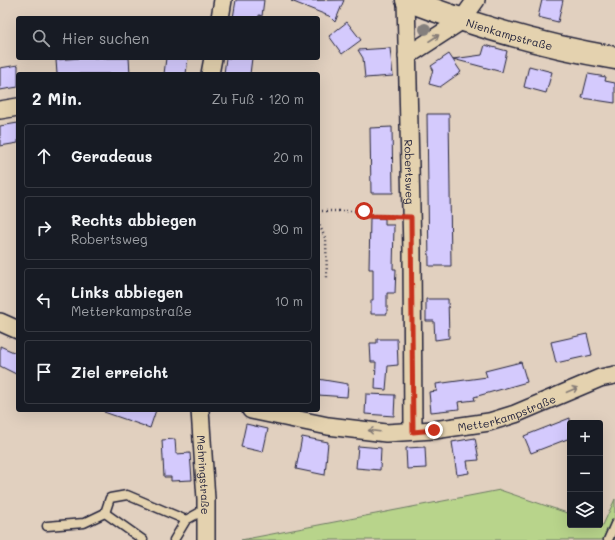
<!DOCTYPE html>
<html lang="de">
<head>
<meta charset="utf-8">
<style>
  body { margin:0; font-family:Mali,sans-serif; background:#242831; color:#f1f3f6 }
  .controls { position:absolute; right:12px; bottom:12px; display:grid; overflow:hidden; border-radius:4px; box-shadow:0 4px 16px #0002 }
  .controls button { width:36px; height:36px; display:grid; place-items:center; padding:0; border:0; border-bottom:1px solid #363941; background:#171b24; color:#f1f3f6; font:20px sans-serif }
  .stop { position:absolute; width:12px; height:12px; margin:-9px; border:3px solid #c8321e; border-radius:50%; background:#fff }
  .stop.end { background:#c8321e; border-color:#fff; box-shadow:0 1px 4px #0008 }
  .list { margin:0; padding:0; list-style:none }
  h2 { display:flex; justify-content:space-between; align-items:center; height:52px; margin:0; padding:0 16px; font-size:17px }
  h2 small { font-size:13px; font-weight:400; color:#9ea1a6 }
  .list li { display:grid; grid-template-columns:26px 1fr auto; gap:12px; align-items:center; box-sizing:border-box; height:64px; margin:0 8px 8px; padding:0 8px; border:1px solid #363941; border-radius:4px }
  .list b { display:block; font-size:15px; white-space:nowrap }
  .list p { margin:0; font-size:13px; white-space:nowrap; color:#9ea1a6 }
  .list em { font-size:13px; font-style:normal; color:#9ea1a6 }
  .icon { flex:none; width:22px; height:22px; fill:none; stroke:currentColor; stroke-width:2; stroke-linecap:round; stroke-linejoin:round }
  .map { position:relative; flex:none; width:615px; height:540px; overflow:hidden }
  .search { position:absolute; background:#171b24; box-shadow:0 4px 16px #0002; left:16px; top:16px; width:304px; height:44px; display:flex; align-items:center; gap:10px; box-sizing:border-box; padding:0 14px; border-radius:4px; color:#9ea1a6; font-size:15px }
  .panel { position:absolute; background:#171b24; box-shadow:0 4px 16px #0002; left:16px; top:72px; width:304px; height:340px; border-radius:4px }
  .map>svg:first-child { display:block }
</style>
</head>
<body>
<div class="map">
<svg width="615" height="540" viewBox="0 0 615 540">
  <rect width="100%" height="100%" fill="#e1d0bf"/>
  <filter id="ink" filterUnits="userSpaceOnUse"><feTurbulence type="fractalNoise" baseFrequency=".025" numOctaves="2"/><feDisplacementMap in="SourceGraphic" scale="8" xChannelSelector="R" yChannelSelector="G"/><feConvolveMatrix kernelMatrix="1 2 1 2 8 2 1 2 1" color-interpolation-filters="sRGB"/></filter>
  <g filter="url(#ink)">
    <path fill="#b8d48b" stroke="#6d7b63" d="M500 490 570 514V525H603L615 499V540H241Z"/>
    <g fill="#d4cafd" stroke="#22223b">
      <path d="M236 0H264L262 16 259 15V18H233Z"/>
      <path d="M344 0 335 22 329 16 291 1Z"/>
      <path d="M542 0H563L558 22 538 17Z"/>
      <path d="M347 22 361 40 342 54 329 36Z"/>
      <path d="M485 45 507 51 502 72 453 59 482 55Z"/>
      <path d="M390 48 393 76 365 78 363 58 358 50Z"/>
      <path d="M449 54 461 72 440 87 429 84 433 69 431 66Z"/>
      <path d="M80 58H129L130 74H57L56 60Z"/>
      <path d="M166 58H188L186 74H164Z"/>
      <path d="M226 58H252L250 74H224Z"/>
      <path d="M18 65V87L0 90V68Z"/>
      <path d="M529 66 552 72 546 93 524 87Z"/>
      <path d="M588 74 606 77 605 81 615 83V103L582 98Z"/>
      <path d="M427 114H449L451 266H429Z"/>
      <path d="M18 123V143L0 146V126Z"/>
      <path d="M392 127 393 193H371L370 128Z"/>
      <path d="M370 218H385V225H394L393 269H396L395 293H387V314H371V300H373V269H369Z"/>
      <path d="M426 299H448L449 338 435 340 434 321H426Z"/>
      <path d="M587 334 592 355 556 363 551 342Z"/>
      <path d="M377 339H397L398 365 388 366 386 390 375 389 376 362H371L370 343H377Z"/>
      <path d="M0 346 18 354V375L0 366Z"/>
      <path d="M521 362 527 382 474 397 475 400 458 402 459 409 431 412 429 392 437 391 436 384 487 377 485 371Z"/>
      <path d="M318 379 348 384 347 397 318 395Z"/>
      <path d="M366 394 395 395 394 416 365 414Z"/>
      <path d="M104 410H156L150 428 104 412Z"/>
      <path d="M570 418V438L531 453 524 436Z"/>
      <path d="M246 424 268 429 263 452 241 447Z"/>
      <path d="M302 437 328 442 325 475 296 469Z"/>
      <path d="M475 438 479 460 467 461 469 473 457 475 452 442Z"/>
      <path d="M175 439 176 454 190 453 192 480 171 481V477H164L162 440Z"/>
      <path d="M358 446 381 448 380 470 356 468Z"/>
      <path d="M425 447 426 468 407 469 406 448Z"/>
    </g>
    <g fill="none" stroke-linecap="round" stroke-linejoin="round">
      <defs>
        <g id="lane">
          <path d="M105 513 110 498 127 495 186 520"/>
          <path d="M47 526 84 523 105 513 143 540"/>
          <path d="M174 540 186 520 206 509"/>
          <path d="M608 540 615 524"/>
        </g>
        <g id="street">
          <path id="s1" d="M406 0 412 251 413 431"/>
          <path d="M220 18 223 0"/>
          <path d="M407 56 461 21 476 0"/>
          <path d="M210 74 213 58"/>
          <path d="M0 110 18 107"/>
          <path d="M0 322 18 330"/>
          <path id="s2" d="M200 410 206 499V540"/>
          <path id="s3" d="M251 410 328 426 386 433 434 430 489 422 515 414 600 378 615 375"/>
        </g>
        <g id="secondary">
          <path id="s4" d="M407 0C475 26 543 46 615 58"/>
        </g>
      </defs>
      <use href="#lane" stroke="#22223b" stroke-width="11"/>
      <use href="#street" stroke="#22223b" stroke-width="20"/>
      <use href="#secondary" stroke="#22223b" stroke-width="25"/>
      <g stroke="#22223b" stroke-width="2.5" stroke-dasharray="1 3" stroke-linecap="butt">
        <path d="M318 211H364L366 216H396"/>
        <path d="M318 222 326 240 327 278"/>
      </g>
      <use href="#lane" stroke="#e4d2af" stroke-width="8"/>
      <use href="#street" stroke="#e4d2af" stroke-width="17"/>
      <use href="#secondary" stroke="#e4d2af" stroke-width="22"/>
    </g>
    <circle fill="#847f7d" cx="425" cy="29" r="6"/>
    <defs><path id="oneway-shaft" d="M-6 0H5M1.5-3L5.5 0L1.5 3" fill="none" stroke-width="1.6" stroke-linecap="round" stroke-linejoin="round"/></defs>
    <g stroke="#837a75">
      <use href="#oneway-shaft" transform="translate(434 38) rotate(-33)"/>
      <use href="#oneway-shaft" transform="translate(572 390) rotate(-23)"/>
      <use href="#oneway-shaft" transform="translate(374 431) rotate(-173)"/>
    </g>
  </g>
  <g fill="none" stroke-linecap="round" stroke-linejoin="round" filter="url(#ink)">
    <path stroke="#c8321e" stroke-width="5" d="M364 211 366 216 411 217 413 432 434 430"/>
  </g>
  <g text-anchor="middle" dominant-baseline="central" stroke-width="3" stroke-linejoin="round" paint-order="stroke">
    <g font-size="11" fill="#22223b" stroke="#e4d2af">
      <text stroke="none"><textPath href="#s4" startOffset="108">Nienkampstraße</textPath></text>
      <text stroke="none"><textPath href="#s1" startOffset="172">Robertsweg</textPath></text>
      <text stroke="none"><textPath href="#s3" startOffset="260">Metterkampstraße</textPath></text>
      <text stroke="none"><textPath href="#s2" startOffset="65">Mehringstraße</textPath></text>
    </g>
  </g>
</svg>
<div class="controls">
<button>+</button>
<button>−</button>
<button><svg class="icon" aria-label="layers" viewBox="0 0 24 24"><path d="M12 4l9 5-9 5-9-5zM3 14l9 5 9-5"/></svg></button>
</div>
<div class="stop" style="left:364px;top:211px"></div>
<div class="stop end" style="left:434px;top:430px"></div>
<div class="search"><svg class="icon" aria-label="search" viewBox="0 0 24 24"><circle cx="10" cy="10" r="6"/><path d="M15 15l6 6"/></svg>Hier suchen</div>
<section class="panel">
<h2>2 Min.<small>Zu Fuß · 120 m</small></h2>
<ul class="list">
<li><svg class="icon" aria-label="ahead" viewBox="0 0 24 24"><path d="M12 20V5M6 11l6-6 6 6"/></svg><div><b>Geradeaus</b></div><em>20 m</em></li>
<li><svg class="icon" aria-label="right" viewBox="0 0 24 24"><path d="M7 20v-9h11M14 6l5 5-5 5"/></svg><div><b>Rechts abbiegen</b><p>Robertsweg</p></div><em>90 m</em></li>
<li><svg class="icon" aria-label="left" viewBox="0 0 24 24"><path d="M17 20v-9H6M10 6l-5 5 5 5"/></svg><div><b>Links abbiegen</b><p>Metterkampstraße</p></div><em>10 m</em></li>
<li><svg class="icon" aria-label="arrive" viewBox="0 0 24 24"><path d="M6 21V4h12l-3 4 3 4H6"/></svg><div><b>Ziel erreicht</b></div></li>
</ul>
</section>
</div>
</body>
</html>
